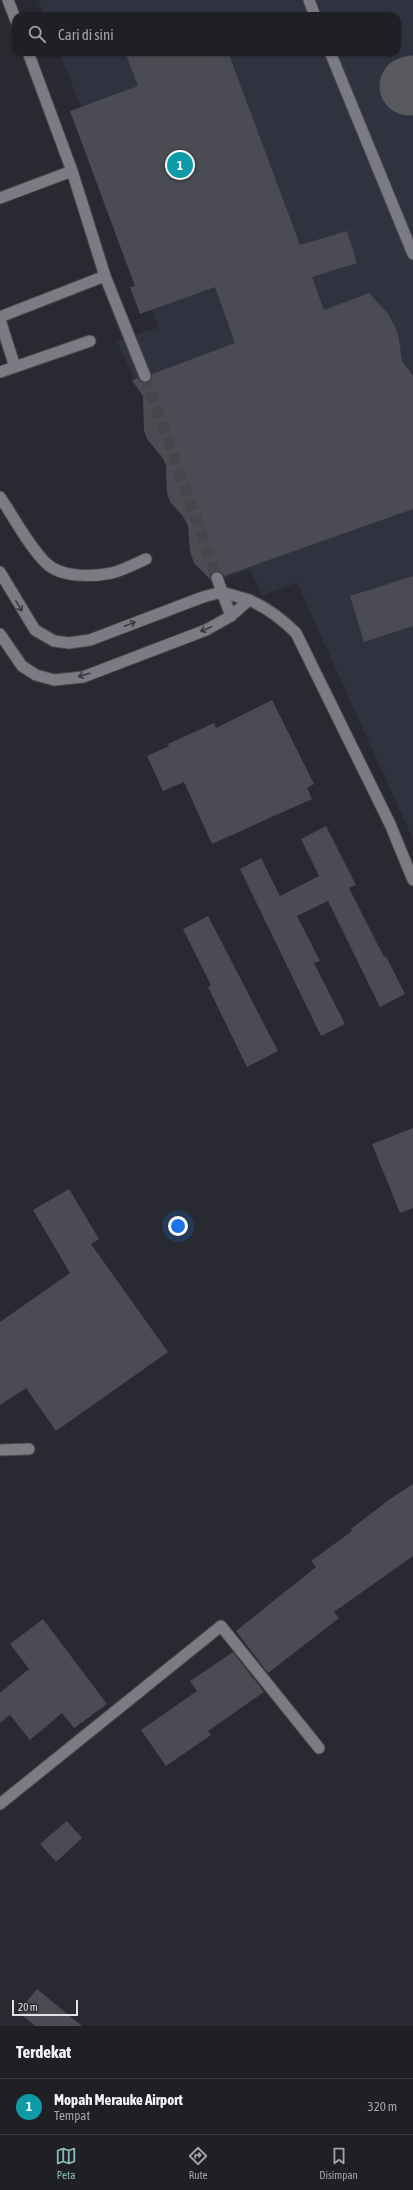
<!DOCTYPE html>
<html lang="id">
<head>
<meta charset="utf-8">
<style>
  body { margin:0; font-family:"Asap Condensed",sans-serif; background:#2c2d32; color:#f1f3f6 }
  .scale { position:absolute; left:12px; bottom:10px; width:66px; box-sizing:border-box; padding-left:4px; border:2px solid #e1e1e6; border-top:0; font-size:11px; line-height:14px; white-space:nowrap; color:#e1e1e6; -webkit-text-stroke:3px #292a31; paint-order:stroke }
  .you { position:absolute; left:178px; top:1226px; width:14px; height:14px; margin:-10px; border:3px solid #fff; border-radius:50%; background:#1a73e8; box-shadow:0 0 0 6px #1a73e833 }
  .badge { display:grid; place-items:center; width:26px; height:26px; border-radius:50%; background:#8bbbb9; color:#fff; font-size:13px; font-weight:700 }
  .pin { position:absolute; translate:-50% -50%; border:2px solid #fff; box-shadow:0 1px 4px #0006 }
  .list { margin:0; padding:0; list-style:none }
  h2 { display:flex; justify-content:space-between; align-items:center; height:52px; margin:0; padding:0 16px; font-size:17px }
  h2 small { font-size:13px; font-weight:400; color:#a1a3a7 }
  .list li { display:grid; grid-template-columns:26px 1fr auto; gap:12px; align-items:center; box-sizing:border-box; height:56px; padding:0 16px; border-top:1px solid #3c3e42 }
  .list b { display:block; font-size:15px; white-space:nowrap }
  .list p { margin:0; font-size:13px; white-space:nowrap; color:#a1a3a7 }
  .list em { font-size:13px; font-style:normal; color:#a1a3a7 }
  .icon { flex:none; width:22px; height:22px; fill:none; stroke:currentColor; stroke-width:2; stroke-linecap:round; stroke-linejoin:round }
  .map { position:relative; flex:none; width:413px; height:2026px; overflow:hidden }
  .search { position:absolute; background:#1f2025; box-shadow:0 1px 3px #0004; left:12px; right:12px; top:12px; height:44px; display:flex; align-items:center; gap:10px; box-sizing:border-box; padding:0 14px; border-radius:12px; color:#a1a3a7; font-size:15px }
  .sheet { height:108px; background:#1f2025 }
  nav { display:flex; justify-content:space-around; align-items:center; box-sizing:border-box; height:56px; border-top:1px solid #3c3e42; background:#1f2025; font-size:11px; color:#a1a3a7 }
  nav a { display:grid; justify-items:center; gap:2px }
  nav .on { color:#8bbbb9 }
  .map>svg:first-child { display:block }
</style>
</head>
<body>
<div class="map">
<svg width="413" height="2026" viewBox="0 0 413 2026">
  <rect width="100%" height="100%" fill="#292a31"/>
  <path fill="#31323f" d="M38 0H413V839L297 583 262 595 250 569 218 581 217 578 210 580 194 563 190 551 188 526 167 493 166 465 162 457 147 439 144 430 143 396 131 381 135 379 117 342 140 333 158 328 152 310 140 314 130 288 135 286 70 111 81 107 59 52H397V16H45Z"/>
  <g fill="none" stroke-linecap="round" stroke-linejoin="round">
    <path stroke="#58585f" stroke-width="59" d="M409 86 413 85"/>
  </g>
  <g fill="#4a4b53">
    <path d="M125 52H228L300 245 347 231 357 263 312 277 324 310 369 293 389 315 398 333 402 361 413 376V509L224 576 221 572 215 571 211 574 210 579 194 563 190 551 188 526 184 517 170 502 167 493 166 465 162 457 147 439 144 430 143 396 132 380 138 378 141 382 147 383 151 380 152 374 235 343 215 287 140 314 130 287 135 286 70 111 138 86Z"/>
    <path d="M413 576V626L364 642 350 596Z"/>
    <path d="M272 700 314 784 307 788 312 799 212 844 184 782 163 791 147 756 169 746 168 744 214 723 216 728Z"/>
    <path d="M326 826 356 885 349 888 384 957 386 956 405 994 380 1007 328 901 297 916 320 961 314 963 345 1024 321 1036 240 869 261 858 280 896 319 876 301 839Z"/>
    <path d="M208 916 278 1051 247 1067 208 987 211 985 183 929Z"/>
    <path d="M413 1128V1208L400 1213 372 1144Z"/>
    <path d="M69 1189 99 1239 91 1244 168 1352 56 1431 26 1388 0 1405V1322L70 1273 33 1210Z"/>
    <path d="M413 1484V1556L334 1612 339 1618 268 1673 236 1631 316 1567 311 1561 352 1531 351 1529 390 1499Z"/>
    <path d="M43 1619 107 1704 74 1728 62 1713 30 1740 10 1715 0 1723V1693L29 1669 10 1644Z"/>
    <path d="M233 1652 264 1692 208 1731 211 1735 166 1766 141 1730 197 1691 190 1681Z"/>
    <path d="M67 1821 82 1838 56 1862 40 1844Z"/>
    <path d="M37 1989 82 2026H35L18 2012Z"/>
  </g>
  <g fill="none" stroke-linecap="round" stroke-linejoin="round">
    <path stroke="#45454c" stroke-width="11" stroke-dasharray="11 5.5" stroke-linecap="butt" d="M145 376 217 578"/>
    <defs>
      <g id="service">
        <path d="M309 0 315 16"/>
        <path d="M330 52 413 254"/>
        <path d="M0 198 72 171"/>
        <path d="M0 317 105 276"/>
        <path d="M0 320 15 367"/>
        <path d="M0 372 90 341"/>
        <path d="M0 497C15 519 28 545 46 563 61 578 93 577 112 573 123 570 135 564 146 559"/>
        <path d="M0 1450 29 1449"/>
      </g>
      <g id="minor">
        <path d="M8 0 16 21"/>
        <path d="M28 52 72 171 105 276 145 376"/>
        <path d="M0 572 35 630 54 641 69 643 90 640 203 597 222 592 249 600 231 616 206 630 83 677 54 680 36 675 22 666 0 634"/>
        <path d="M217 578 231 616"/>
        <path d="M249 600C268 608 282 619 296 633L390 824 413 880"/>
        <path d="M0 1804 221 1626 319 1748"/>
      </g>
    </defs>
    <use href="#service" stroke="#48484e" stroke-width="13"/>
    <use href="#minor" stroke="#48484e" stroke-width="13"/>
    <use href="#service" stroke="#7a7b83" stroke-width="11"/>
    <use href="#minor" stroke="#7a7b83" stroke-width="11"/>
  </g>
  <defs><path id="oneway-shaft" d="M-6 0H5M1.5-3L5.5 0L1.5 3" fill="none" stroke-width="1.6" stroke-linecap="round" stroke-linejoin="round"/></defs>
  <g stroke="#393a41">
    <use href="#oneway-shaft" transform="translate(19 606) rotate(60)"/>
    <use href="#oneway-shaft" transform="translate(130 624) rotate(-22)"/>
    <use href="#oneway-shaft" transform="translate(206 629) rotate(157)"/>
    <use href="#oneway-shaft" transform="translate(84 675) rotate(164)"/>
  </g>
</svg>
<div class="scale">20 m</div>
<div class="you"></div>
<div class="pin badge" style="left:180px;top:165px;background:#0f9aa8">1</div>
<div class="search"><svg class="icon" aria-label="search" viewBox="0 0 24 24"><circle cx="10" cy="10" r="6"/><path d="M15 15l6 6"/></svg>Cari di sini</div>
</div>
<section class="sheet">
<h2>Terdekat<small></small></h2>
<ul class="list">
<li><span class="badge" style="background:#0f9aa8">1</span><div><b>Mopah Merauke Airport</b><p>Tempat</p></div><em>320 m</em></li>
</ul>
</section>
<nav>
<a class="on"><svg class="icon" aria-label="map" viewBox="0 0 24 24"><path d="M3 6l6-2 6 2 6-2v14l-6 2-6-2-6 2zM9 4v14M15 6v14"/></svg>Peta</a>
<a><svg class="icon" aria-label="directions" viewBox="0 0 24 24"><path d="M12 3l9 9-9 9-9-9zM9 14v-3h6M13 9l2 2-2 2"/></svg>Rute</a>
<a><svg class="icon" aria-label="saved" viewBox="0 0 24 24"><path d="M7 4h10v16l-5-4-5 4z"/></svg>Disimpan</a>
</nav>
</body>
</html>
